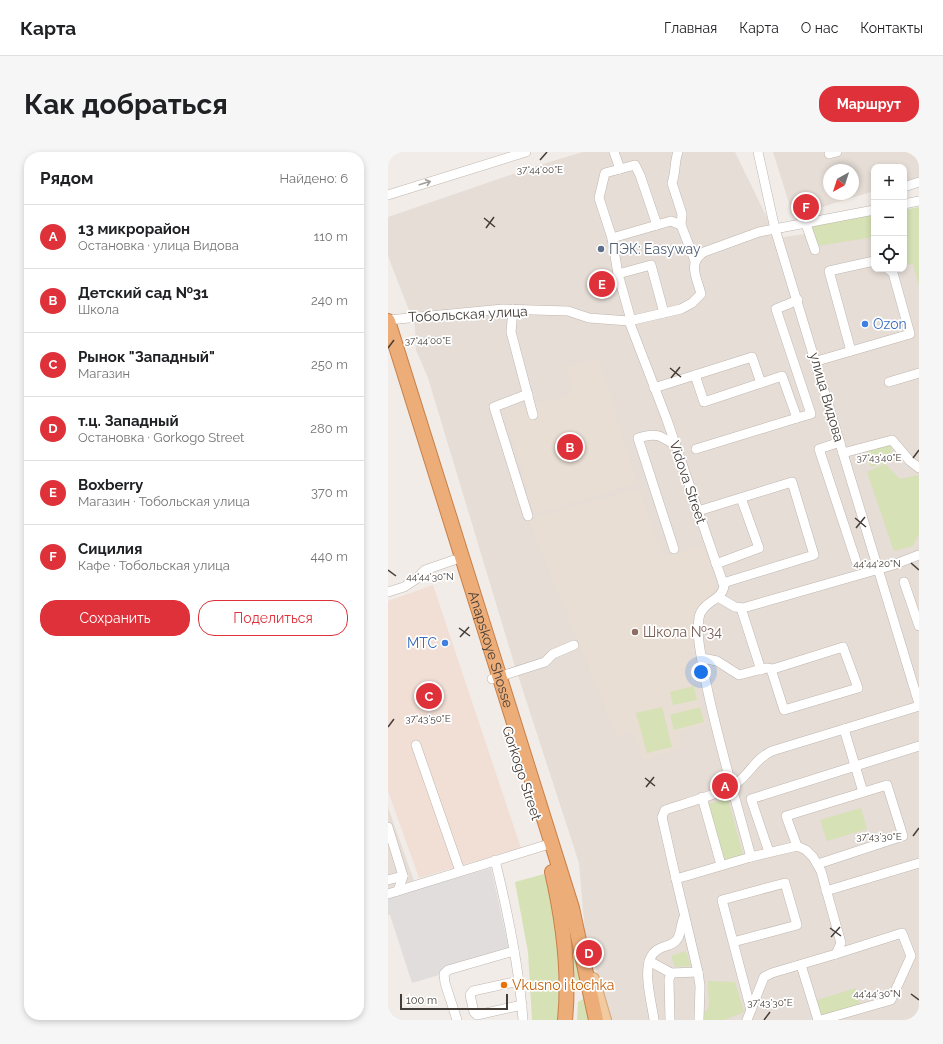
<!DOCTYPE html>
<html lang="ru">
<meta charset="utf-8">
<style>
body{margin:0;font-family:Raleway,sans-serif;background:#f6f6f6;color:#202124}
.controls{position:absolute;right:12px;top:12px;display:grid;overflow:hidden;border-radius:8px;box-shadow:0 2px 6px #0003}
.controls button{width:36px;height:36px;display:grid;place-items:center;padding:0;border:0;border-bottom:1px solid #e0e0e0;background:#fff;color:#202124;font:20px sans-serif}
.compass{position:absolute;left:435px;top:12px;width:36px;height:36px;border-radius:50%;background:#fff;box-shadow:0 2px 6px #0003;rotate:219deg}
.scale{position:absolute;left:12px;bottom:10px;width:108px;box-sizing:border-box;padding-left:4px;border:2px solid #443c37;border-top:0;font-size:11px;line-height:14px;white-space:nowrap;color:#443c37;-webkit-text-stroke:3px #fff;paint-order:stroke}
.you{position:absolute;left:313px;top:520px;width:14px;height:14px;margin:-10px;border:3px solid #fff;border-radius:50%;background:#1a73e8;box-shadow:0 0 0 6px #1a73e833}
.badge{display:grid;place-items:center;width:26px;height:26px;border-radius:50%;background:#df313a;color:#fff;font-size:13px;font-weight:700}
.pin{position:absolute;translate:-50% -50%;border:2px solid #fff;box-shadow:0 1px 4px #0006}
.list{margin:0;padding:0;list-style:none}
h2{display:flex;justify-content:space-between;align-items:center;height:52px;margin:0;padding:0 16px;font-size:17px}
h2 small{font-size:13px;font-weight:400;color:#757577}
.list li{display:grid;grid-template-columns:26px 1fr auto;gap:12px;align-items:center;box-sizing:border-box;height:64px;padding:0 16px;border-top:1px solid #e0e0e0}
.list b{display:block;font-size:15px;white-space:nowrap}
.list p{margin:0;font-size:13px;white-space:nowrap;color:#757577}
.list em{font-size:13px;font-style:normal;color:#757577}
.actions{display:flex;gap:8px;padding:12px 16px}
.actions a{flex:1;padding:9px 0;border:1px solid #df313a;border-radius:16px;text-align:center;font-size:14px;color:#df313a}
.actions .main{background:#df313a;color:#fff}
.icon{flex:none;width:22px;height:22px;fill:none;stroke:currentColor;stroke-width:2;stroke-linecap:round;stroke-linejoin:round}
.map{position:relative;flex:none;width:531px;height:868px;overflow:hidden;border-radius:16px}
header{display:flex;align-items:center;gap:24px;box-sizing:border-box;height:56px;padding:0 20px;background:#fff;border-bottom:1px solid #e0e0e0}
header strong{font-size:19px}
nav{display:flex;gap:22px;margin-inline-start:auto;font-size:14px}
.intro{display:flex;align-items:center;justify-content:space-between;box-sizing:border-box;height:96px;padding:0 24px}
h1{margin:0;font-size:28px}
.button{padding:10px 18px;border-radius:16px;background:#df313a;color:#fff;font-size:14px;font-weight:700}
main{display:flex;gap:24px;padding:0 24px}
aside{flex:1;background:#fff;border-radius:16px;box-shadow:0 2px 6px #0003}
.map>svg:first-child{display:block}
</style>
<header>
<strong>Карта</strong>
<nav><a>Главная</a><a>Карта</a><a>О нас</a><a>Контакты</a></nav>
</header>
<div class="intro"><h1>Как добраться</h1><a class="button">Маршрут</a></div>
<main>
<aside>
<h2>Рядом<small>Найдено: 6</small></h2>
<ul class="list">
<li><span class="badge">A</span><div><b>13 микрорайон</b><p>Остановка · улица Видова</p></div><em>110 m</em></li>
<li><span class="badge">B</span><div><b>Детский сад №31</b><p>Школа</p></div><em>240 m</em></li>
<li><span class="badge">C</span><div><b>Рынок &quot;Западный&quot;</b><p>Магазин</p></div><em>250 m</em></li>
<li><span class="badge">D</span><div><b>т.ц. Западный</b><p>Остановка · Gorkogo Street</p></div><em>280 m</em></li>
<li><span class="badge">E</span><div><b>Boxberry</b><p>Магазин · Тобольская улица</p></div><em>370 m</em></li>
<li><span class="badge">F</span><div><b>Сицилия</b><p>Кафе · Тобольская улица</p></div><em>440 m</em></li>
</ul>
<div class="actions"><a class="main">Сохранить</a><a>Поделиться</a></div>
</aside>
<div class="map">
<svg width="531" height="868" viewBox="0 0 531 868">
<rect width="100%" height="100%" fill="#f1ece7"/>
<g fill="#e5ddd6" fill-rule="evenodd">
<polygon points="195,0 347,0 389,86 486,72 486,117 516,117 516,67 531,65 531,868 223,868 197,781 191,711 126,511 40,226 28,198 27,174 0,104 0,65 148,14"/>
<path d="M385,0H531V26L516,30V15H486V39L405,64ZM441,18H465V42H441Z"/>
<polygon points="0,655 26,729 0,738"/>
</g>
<polygon fill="#f1dfd5" points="45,433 133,696 31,726 0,639 0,449"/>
<g fill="#e9ded3">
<polygon points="210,206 249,331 146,362 117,259 181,244 185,236 178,215"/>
<polygon points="251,336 275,405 316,394 328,435 309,461 307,499 298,502 318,572 292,580 294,595 255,608 243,578 229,585 140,368"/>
</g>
<g fill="#d6e1b5">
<polygon points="531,55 531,134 525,112 516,113 516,58"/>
<polygon points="486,63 486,85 429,94 423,74"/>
<polygon points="502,292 507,308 483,315 478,300"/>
<polygon points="497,312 512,327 531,323 531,382 525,394 506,399 479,320"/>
<polygon points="306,534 309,548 285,553 282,540"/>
<polygon points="274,555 284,595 259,601 248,561"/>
<polygon points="312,555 316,570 286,578 282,563"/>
<polygon points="340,647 355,703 336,708 320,652"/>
<polygon points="473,656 479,677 439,689 432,668"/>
<path d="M156,722C171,771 172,817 170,868H144L140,800L127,730Z"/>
<polygon points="181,781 183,781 196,835 187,838 186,811"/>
<polygon points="298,799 303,814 287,815 283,804"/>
<polygon points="320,829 347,830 356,860 336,868 314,868 314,863 321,855"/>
<polygon points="468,836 472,853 431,866 426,849"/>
<polygon points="197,846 203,868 189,868 190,850"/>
</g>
<polygon fill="#e0dddc" points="103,716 122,802 24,831 2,763 0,763 0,746"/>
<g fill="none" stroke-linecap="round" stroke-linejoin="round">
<g stroke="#bfb5ae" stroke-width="10">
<g id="minor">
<polyline points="226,0 232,17 247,13 252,23 269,73 283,69 293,73"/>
<path d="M290,0C286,11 288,20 284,31L294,62L293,73L307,109"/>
<polyline points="370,0 387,77 531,552"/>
<polyline points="441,2 449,0"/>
<polyline points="232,17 217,21 211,46 224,86 269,73"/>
<polyline points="516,35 531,30"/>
<polyline points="0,43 138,0"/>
<polyline points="516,52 531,49"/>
<polyline points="418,72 427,98"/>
<polyline points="224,86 230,122"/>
<polyline points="125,157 123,180 145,263"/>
<path d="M0,168L115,157L180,159L201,166L241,169L293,157L304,151L313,142C309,126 299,111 316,100L371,80L486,58"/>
<polyline points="243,168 230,122 263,113 276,161"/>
<path d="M241,169L279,268L336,434C334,449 313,450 311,466C308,486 314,506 317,526C329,586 347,645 363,705L409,694L418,698L425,705L433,719L453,791L448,802L384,821L376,825L359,868"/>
<polyline points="463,199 441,119 486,109"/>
<polyline points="429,209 522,182 505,121 500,117"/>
<polyline points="307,223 316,250 394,224 409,266 308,297"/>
<polyline points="501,230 531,221"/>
<polyline points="266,236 364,205 373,231"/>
<polyline points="140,242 106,255 140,364"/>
<polyline points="409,266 423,262 388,157 410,148"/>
<polyline points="452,290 431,297 468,409"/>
<polyline points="455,301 504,288 522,309 531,316"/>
<polyline points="310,359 404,330 426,403 335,431"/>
<path d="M286,397L250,286C269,280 273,284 288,294"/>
<polyline points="328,412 371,396 353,346"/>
<polyline points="516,430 531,474"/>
<polyline points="0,440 16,435 28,427 37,418 66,408"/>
<polyline points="330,445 347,455 355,456 505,413 531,403"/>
<polyline points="353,456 373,518"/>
<polyline points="314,506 329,509 351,523 378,516 385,517 455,495 470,536 396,558 383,517"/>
<polyline points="104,527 157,510 165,502 186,493"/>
<polyline points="456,577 475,640"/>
<polyline points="28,593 72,719"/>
<polyline points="314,645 333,713"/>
<polyline points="0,675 15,724 10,739"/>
<polyline points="409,694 398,664 499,633 515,684 430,712"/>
<polyline points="381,700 363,647 531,594"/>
<path d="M107,708C120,761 131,814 135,868"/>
<path d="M288,727L274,665L277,658C298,651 333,642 350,630C363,620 367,607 384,599L531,554"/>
<polyline points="0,728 15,724"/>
<polyline points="438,739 531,711"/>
<polyline points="0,742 158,693"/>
<polyline points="345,790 409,773 397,731 334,748 363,858"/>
<polyline points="261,809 283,821 310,820"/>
<polyline points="413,813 430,868"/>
<polyline points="131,829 85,839 82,843 86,860 89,863 134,853"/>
<polyline points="69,868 57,831 56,822 60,818 126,799"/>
<path d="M266,868C264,850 251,810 269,798C276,793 286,794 290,786C293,780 293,772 296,765"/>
<polyline points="282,868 281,828 283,821"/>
<polyline points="311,868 312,834 310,820 288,727 363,705"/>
<polyline points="433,868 503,848 523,804 514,781 448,802"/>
</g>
</g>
<g stroke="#d4a372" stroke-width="14">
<polyline id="major" points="205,827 217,868"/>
</g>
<g stroke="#c98049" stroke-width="16">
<g id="highway">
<path id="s1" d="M0,169L184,756L208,868"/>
<path d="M164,720C175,768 182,818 177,868"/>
</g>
</g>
<use href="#minor" stroke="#fff" stroke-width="9"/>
<use href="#major" stroke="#f1caa0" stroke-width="12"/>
<use href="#highway" stroke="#ecad78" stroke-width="14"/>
</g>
<defs><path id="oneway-shaft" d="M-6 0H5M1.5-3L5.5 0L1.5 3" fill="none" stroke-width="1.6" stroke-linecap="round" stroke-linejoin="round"/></defs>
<use stroke="#a29e9b" href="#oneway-shaft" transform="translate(37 31) rotate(-17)"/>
<path fill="none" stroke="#443c37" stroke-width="1.5" d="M152,8L159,0M96,66L107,75M98,76L106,65M0,196L6,188M282,216L293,225M283,226L292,215M525,306L531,298M467,366L478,375M468,376L477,365M523,411L531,418M0,418L8,424M71,476L82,484M72,485L81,475M0,575L6,567M257,626L267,634M258,635L266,625M525,684L531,676M442,776L453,784M443,785L452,775M523,842L531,848M376,868L382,860"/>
<circle fill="#5c6f8a" stroke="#fff" stroke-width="1.5" cx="213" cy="97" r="4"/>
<g fill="#3f7fe0" stroke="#fff" stroke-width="1.5">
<circle cx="477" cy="172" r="4"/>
<circle cx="57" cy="491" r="4"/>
</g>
<circle fill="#8d6e63" stroke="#fff" stroke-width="1.5" cx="247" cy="480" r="4"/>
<circle fill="#e8710a" stroke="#fff" stroke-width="1.5" cx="116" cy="833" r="4"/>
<g text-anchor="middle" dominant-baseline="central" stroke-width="3.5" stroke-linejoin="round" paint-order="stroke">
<g font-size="14" fill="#4e5e75" stroke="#fff" text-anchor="start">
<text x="221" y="97">ПЭК: Easyway</text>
</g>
<g font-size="14" fill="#443c37" stroke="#fff">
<text transform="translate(80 162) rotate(-3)">Тобольская улица</text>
<text transform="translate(439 245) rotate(74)">улица Видова</text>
<text transform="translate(300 330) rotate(71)">Vidova Street</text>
<text stroke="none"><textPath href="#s1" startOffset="344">Anapskoye Shosse</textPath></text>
<text transform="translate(134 621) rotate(72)">Gorkogo Street</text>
</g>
<g font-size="14" fill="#366cbe" stroke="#fff" text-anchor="start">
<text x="485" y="172">Ozon</text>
<text x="49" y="491" text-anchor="end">МТС</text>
</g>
<g font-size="14" fill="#785e54" stroke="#fff" text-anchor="start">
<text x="255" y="480">Школа №34</text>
</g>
<g font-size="14" fill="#c56008" stroke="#fff" text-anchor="start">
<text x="124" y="833">Vkusno i tochka</text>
</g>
</g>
<g font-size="10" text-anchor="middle" fill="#443c37" stroke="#fff" stroke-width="3.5" stroke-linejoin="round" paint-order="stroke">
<text x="152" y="21">37°44'00"E</text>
<text x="40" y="192">37°44'00"E</text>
<text x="491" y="309">37°43'40"E</text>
<text x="489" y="415">44°44'20"N</text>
<text x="42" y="428">44°44'30"N</text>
<text x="40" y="570">37°43'50"E</text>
<text x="491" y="688">37°43'30"E</text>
<text x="489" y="845">44°44'30"N</text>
<text x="382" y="854">37°43'30"E</text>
</g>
</svg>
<div class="controls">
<button>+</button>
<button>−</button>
<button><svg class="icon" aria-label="locate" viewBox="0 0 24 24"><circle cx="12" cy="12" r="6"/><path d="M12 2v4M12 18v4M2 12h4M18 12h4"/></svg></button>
</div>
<svg class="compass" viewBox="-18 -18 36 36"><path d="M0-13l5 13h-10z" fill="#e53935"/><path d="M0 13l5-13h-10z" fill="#757577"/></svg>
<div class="scale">100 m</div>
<div class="you"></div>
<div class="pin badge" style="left:337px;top:634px">A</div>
<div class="pin badge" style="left:182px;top:295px">B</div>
<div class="pin badge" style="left:41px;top:544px">C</div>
<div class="pin badge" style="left:201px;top:801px">D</div>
<div class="pin badge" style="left:214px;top:132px">E</div>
<div class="pin badge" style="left:418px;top:55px">F</div>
</div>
</main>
